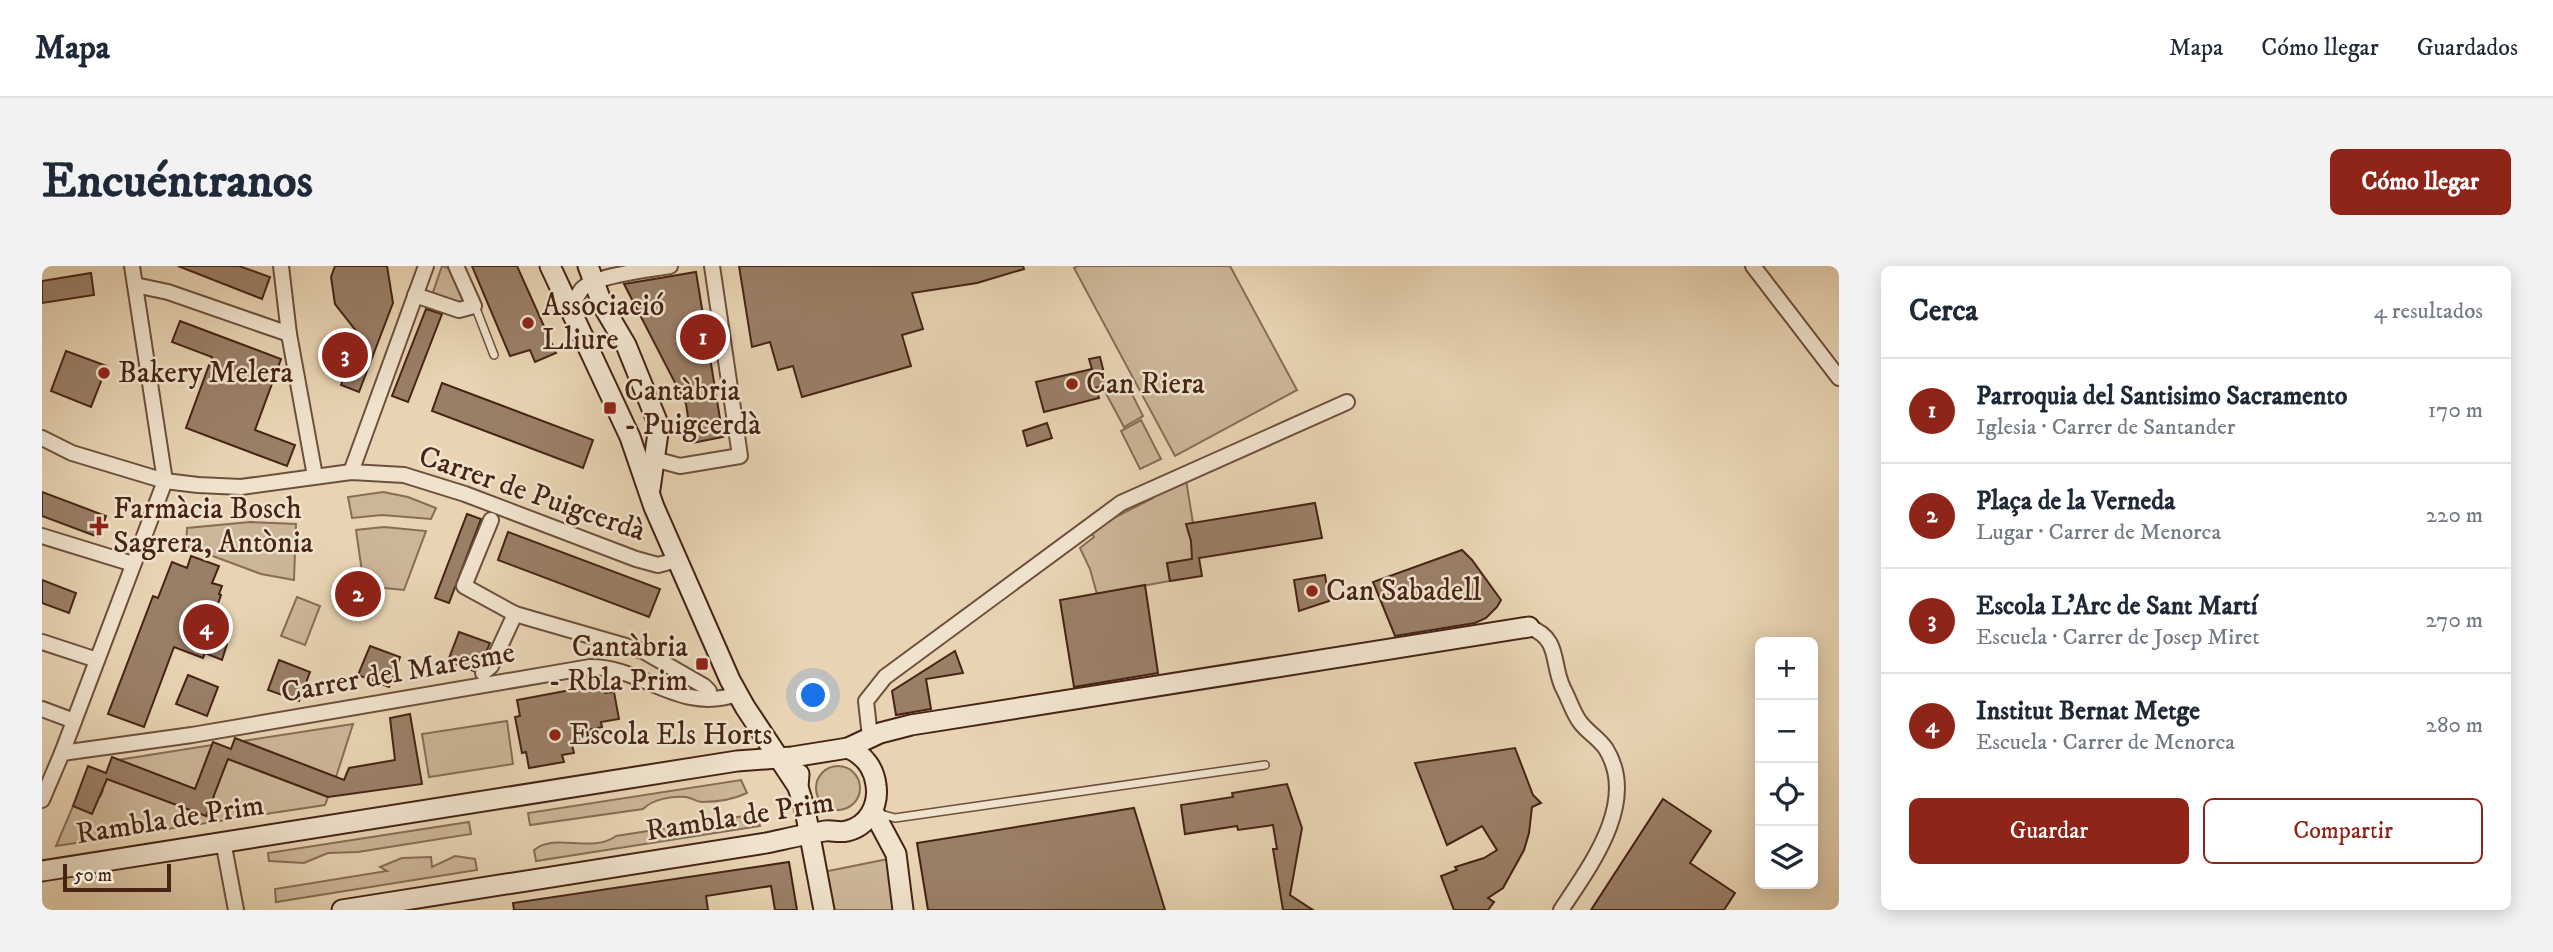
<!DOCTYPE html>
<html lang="es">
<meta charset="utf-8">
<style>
body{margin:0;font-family:"IM FELL DW Pica",serif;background:#f2f2f3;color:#1f2937}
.controls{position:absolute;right:21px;bottom:21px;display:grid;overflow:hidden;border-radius:10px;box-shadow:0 4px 18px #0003}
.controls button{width:63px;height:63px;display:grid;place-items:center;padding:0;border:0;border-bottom:2px solid #e0e1e3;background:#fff;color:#1f2937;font:35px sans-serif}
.scale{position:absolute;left:21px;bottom:18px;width:108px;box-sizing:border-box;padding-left:7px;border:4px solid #462315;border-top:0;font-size:19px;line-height:24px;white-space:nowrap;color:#462315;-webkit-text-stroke:5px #f0e3ce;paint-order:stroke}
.you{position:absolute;left:772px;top:430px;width:24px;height:24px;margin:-18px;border:5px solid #fff;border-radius:50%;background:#1a73e8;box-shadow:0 0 0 10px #1a73e833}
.badge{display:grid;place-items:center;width:46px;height:46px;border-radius:50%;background:#8f2418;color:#fff;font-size:23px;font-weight:700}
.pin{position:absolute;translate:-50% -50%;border:4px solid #fff;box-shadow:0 2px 7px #0006}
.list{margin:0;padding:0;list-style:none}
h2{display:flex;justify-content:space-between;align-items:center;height:91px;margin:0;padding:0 28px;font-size:30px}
h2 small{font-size:23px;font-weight:400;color:#747a83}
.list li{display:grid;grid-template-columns:46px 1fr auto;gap:21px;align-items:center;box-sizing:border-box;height:105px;padding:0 28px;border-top:2px solid #e0e1e3}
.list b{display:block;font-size:26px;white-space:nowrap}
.list p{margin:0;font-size:23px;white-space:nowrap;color:#747a83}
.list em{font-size:23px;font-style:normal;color:#747a83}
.actions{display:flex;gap:14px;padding:21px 28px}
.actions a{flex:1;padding:16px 0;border:2px solid #8f2418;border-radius:10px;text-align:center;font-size:24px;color:#8f2418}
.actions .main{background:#8f2418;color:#fff}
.icon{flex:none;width:38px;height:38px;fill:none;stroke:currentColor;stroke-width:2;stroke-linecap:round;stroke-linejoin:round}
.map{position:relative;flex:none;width:1797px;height:644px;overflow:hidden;border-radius:10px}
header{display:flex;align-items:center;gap:42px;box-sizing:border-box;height:98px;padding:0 35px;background:#fff;border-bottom:2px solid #e0e1e3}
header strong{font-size:33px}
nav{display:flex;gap:38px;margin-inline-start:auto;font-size:24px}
.intro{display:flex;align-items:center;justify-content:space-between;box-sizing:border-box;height:168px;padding:0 42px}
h1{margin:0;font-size:49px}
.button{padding:18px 32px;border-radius:10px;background:#8f2418;color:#fff;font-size:24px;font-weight:700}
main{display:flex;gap:42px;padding:0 42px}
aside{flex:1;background:#fff;border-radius:10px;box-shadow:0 4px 18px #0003}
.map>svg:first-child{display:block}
</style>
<header>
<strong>Mapa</strong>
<nav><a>Mapa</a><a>Cómo llegar</a><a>Guardados</a></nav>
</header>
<div class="intro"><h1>Encuéntranos</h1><a class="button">Cómo llegar</a></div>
<main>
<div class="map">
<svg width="1797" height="644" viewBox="0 0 1797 644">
<rect width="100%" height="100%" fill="#e8d4b3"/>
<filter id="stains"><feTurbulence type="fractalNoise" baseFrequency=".00286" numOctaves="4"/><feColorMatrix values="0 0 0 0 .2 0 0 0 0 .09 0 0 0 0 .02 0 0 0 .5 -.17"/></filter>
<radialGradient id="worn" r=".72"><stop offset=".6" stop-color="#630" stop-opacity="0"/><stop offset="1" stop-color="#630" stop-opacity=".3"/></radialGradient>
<g fill="#ccb698" stroke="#896c56" stroke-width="2">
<polygon points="400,0 410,3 425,34 421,41 390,29"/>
<polygon points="1036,0 1188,0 1255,124 1133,190 1032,2"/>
<polygon points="1082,112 1101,150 1082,161 1061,122"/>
<polygon points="1099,154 1119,193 1098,203 1079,165"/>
<polygon points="1144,214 1151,257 1150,293 1125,297 1128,315 1055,328 1048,303 1038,282 1052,271 1048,264 1111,232 1112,228"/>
<polygon points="341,226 366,231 394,242 389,253 340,249 310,252 306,231"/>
<polygon points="208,256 254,258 252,314 219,308 144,280 145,262"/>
<polygon points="342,261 384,265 362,324 322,320 314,264"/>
<polygon points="255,331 278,340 263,379 239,370"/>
<polygon points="465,455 471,498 387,511 380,468"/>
<polygon points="311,458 294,511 201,475"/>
<polygon points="170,479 156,516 186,493 286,531 283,539 14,580 31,540 50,547 56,531 58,531 61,525 58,524 64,512 165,550 172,530 76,494"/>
<circle cx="796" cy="522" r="22"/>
<path d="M699,514L705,527C690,534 677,536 660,536C654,536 651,532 644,531C630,530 611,533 601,543L488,559L486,547Z"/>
<path d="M714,548L718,560L494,595L492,584C514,566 549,588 574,570Z"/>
<polygon points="427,556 429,568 316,586 286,587 262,597 227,595 226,587"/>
<polygon points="413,590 433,593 435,604 234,636 233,623 345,605 338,601 360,592 389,591 390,601"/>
<polygon points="846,593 854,644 788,644 781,606"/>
</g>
<g fill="#9a7f67" stroke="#462315" stroke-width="2">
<polygon points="136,0 197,0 228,11 220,33"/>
<polygon points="293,0 345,0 351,37 317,126 299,119 318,70 293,38 289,11"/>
<polygon points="430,0 475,0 514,87 493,96 488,84 468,90"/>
<polygon points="697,0 981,0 982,3 935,17 870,27 881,63 860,69 869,100 760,131 751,100 736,104 728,76 710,81"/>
<polygon points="654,6 681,171 650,177 644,138 582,18"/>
<polygon points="49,7 52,29 0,37 0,15"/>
<polygon points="384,43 400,48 366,136 350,130"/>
<polygon points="138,55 239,93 213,164 253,179 245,200 144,162 170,91 130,76"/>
<polygon points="24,85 65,100 49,141 9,125"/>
<polygon points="1058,91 1065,119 1054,122 1057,132 1002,146 994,116 1050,103 1047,93"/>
<polygon points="400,117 551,174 541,202 390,145"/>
<polygon points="1005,157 1010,172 985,180 981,165"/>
<polygon points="0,226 64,250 56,271 0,250"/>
<polygon points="1273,237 1280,272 1157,292 1160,310 1128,315 1125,297 1150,293 1149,275 1144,258"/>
<polygon points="425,248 439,253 407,337 393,332"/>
<polygon points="466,266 618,323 607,351 456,294"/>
<polygon points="1420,284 1430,294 1459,334 1455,341 1444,352 1433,357 1353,370 1331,316"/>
<polygon points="149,290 177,300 170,317 180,320 177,328 179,329 170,355 179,359 173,373 185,378 180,394 163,387 161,392 132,381 102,461 66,448 111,330 116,332 130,296 145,302"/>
<polygon points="1283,309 1287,335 1257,345 1252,314"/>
<polygon points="0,314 34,327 27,347 0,337"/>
<polygon points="1103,319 1116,407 1032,421 1018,334"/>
<polygon points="417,366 448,377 441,394 432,405 406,395"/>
<polygon points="328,380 358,391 347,421 316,409"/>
<polygon points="913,385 921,407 884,413 889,443 854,449 850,425"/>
<polygon points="237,394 268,406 257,435 226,424"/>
<polygon points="146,409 176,421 165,450 134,438"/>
<polygon points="561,418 563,427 572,426 577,453 559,456 560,461 545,464 547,476 530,479 532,487 520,489 522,496 487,502 484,486 480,487 473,451 478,450 475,434"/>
<polygon points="368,448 380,518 286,531 186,493 164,550 65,513 50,548 31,540 46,500 64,507 70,491 153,523 171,476 189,483 193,472 302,514 307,502 353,494 348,452"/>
<polygon points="1473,482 1491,529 1499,537 1490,541 1487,567 1482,584 1461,622 1446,632 1452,636 1446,644 1412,644 1399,610 1415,604 1413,601 1442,592 1455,584 1440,560 1405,579 1373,497"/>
<polygon points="1245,518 1260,562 1248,629 1271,644 1241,644 1231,583 1235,583 1231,559 1196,564 1195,560 1143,568 1139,539 1191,531 1190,527"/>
<polygon points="1621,533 1669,565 1648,597 1693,627 1682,644 1549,644"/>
<polygon points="1092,542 1123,644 886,644 875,577"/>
<polygon points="747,596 755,644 733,644 729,620 664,630 666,644 472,644 471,637"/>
</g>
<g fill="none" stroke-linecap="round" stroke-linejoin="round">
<g stroke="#6e4f3c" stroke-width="10">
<g id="lane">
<polyline points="433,40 452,89"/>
<polyline points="835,547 853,552 1223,499"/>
</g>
</g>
<g stroke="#6e4f3c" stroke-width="18">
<g id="street">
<polyline points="239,0 247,68 273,210"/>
<polyline points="1711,0 1797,112"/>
<polyline points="93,19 126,26 247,68"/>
<polyline points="373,29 417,44 432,40 414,0"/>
<path d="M530,43C532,36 535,29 540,23C554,9 607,4 628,0"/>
<polyline points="0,172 30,187 123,215 156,219 199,221 309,206 362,209 423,228 594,293 616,299 635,294"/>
<polyline points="612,193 638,200 698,190 670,0"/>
<polyline points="309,206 384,0"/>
<polyline points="0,270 91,298"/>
<polyline points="473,348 601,385 662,420 667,425"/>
<path d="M1487,361C1519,373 1509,397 1521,422C1527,433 1531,447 1538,456C1545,466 1557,472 1564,483C1597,536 1548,600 1519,644"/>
<polyline points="0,376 55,394"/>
<polyline points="441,407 449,400 473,348 422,320 449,254"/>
<polyline points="0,443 32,455"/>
<polyline points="828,471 824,435 843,411 1079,237 1305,136"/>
<path d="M20,487L150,469L548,401C602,401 637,448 695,428"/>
<polyline points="0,534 20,487 123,215 90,0"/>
<polyline points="181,575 194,644"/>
</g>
</g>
<g stroke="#462315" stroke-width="23">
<g id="secondary">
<polyline points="508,0 588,171 612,241 688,414 703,441 756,521"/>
<polyline points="546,0 561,40 584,79 617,160 608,223"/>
<polyline points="757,508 756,521 763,544 782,644"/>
<polyline points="831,545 854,588 861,644"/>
<polyline points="0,605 695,495 750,491 806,482 838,467 869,459 1487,361"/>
<path d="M300,644L724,577C743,573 764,568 783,565C790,564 797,567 805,565C826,560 837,540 834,519C832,502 822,489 806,482"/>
</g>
</g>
<use href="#lane" stroke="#f0e3ce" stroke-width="7"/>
<use href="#street" stroke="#f0e3ce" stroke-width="14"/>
<use href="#secondary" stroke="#f0e3ce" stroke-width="19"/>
</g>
<g fill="#8f2418" stroke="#f0e3ce" stroke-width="2.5">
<circle cx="486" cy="57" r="7"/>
<circle cx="62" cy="107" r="7"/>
<circle cx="1030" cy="118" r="7"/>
<rect x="561" y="135" width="14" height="14" rx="3.5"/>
<path d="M53.5 249.5h7v7h7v7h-7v7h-7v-7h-7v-7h7z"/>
<circle cx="1270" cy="325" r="7"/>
<rect x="653" y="391" width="14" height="14" rx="3.5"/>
<circle cx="513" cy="469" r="7"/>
</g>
<g text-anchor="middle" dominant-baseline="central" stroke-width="5" stroke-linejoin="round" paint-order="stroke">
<g font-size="30" fill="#462315" stroke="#f0e3ce" text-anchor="start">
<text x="500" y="40">Associació<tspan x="500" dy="34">Lliure</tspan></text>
<text x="76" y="107">Bakery Melera</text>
<text x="1044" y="118">Can Riera</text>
<text x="582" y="125">Cantàbria<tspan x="582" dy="34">- Puigcerdà</tspan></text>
<text x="71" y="243">Farmàcia Bosch<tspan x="71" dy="34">Sagrera, Antònia</tspan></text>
<text x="1284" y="325">Can Sabadell</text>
<text x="646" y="381" text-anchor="end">Cantàbria<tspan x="646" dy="34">- Rbla Prim</tspan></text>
<text x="527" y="469">Escola Els Horts</text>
</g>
<g font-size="30" fill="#462315" stroke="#f0e3ce">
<text transform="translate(490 228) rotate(19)">Carrer de Puigcerdà</text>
<text transform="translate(356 407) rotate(-10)">Carrer del Maresme</text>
<text transform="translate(698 551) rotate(-9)">Rambla de Prim</text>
<text transform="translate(128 554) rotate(-9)">Rambla de Prim</text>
</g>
</g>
<rect width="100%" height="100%" filter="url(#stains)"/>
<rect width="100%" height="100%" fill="url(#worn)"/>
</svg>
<div class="controls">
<button>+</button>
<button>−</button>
<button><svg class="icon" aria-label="locate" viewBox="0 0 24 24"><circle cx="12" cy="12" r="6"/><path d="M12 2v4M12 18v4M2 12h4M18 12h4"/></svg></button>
<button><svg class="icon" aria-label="layers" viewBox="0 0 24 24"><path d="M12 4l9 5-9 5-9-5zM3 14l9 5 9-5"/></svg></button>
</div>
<div class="scale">50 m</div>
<div class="you"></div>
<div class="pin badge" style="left:661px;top:71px">1</div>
<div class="pin badge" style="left:316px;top:328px">2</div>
<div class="pin badge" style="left:303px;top:89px">3</div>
<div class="pin badge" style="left:164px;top:361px">4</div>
</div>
<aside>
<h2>Cerca<small>4 resultados</small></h2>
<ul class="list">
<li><span class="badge">1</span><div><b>Parroquia del Santisimo Sacramento</b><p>Iglesia · Carrer de Santander</p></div><em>170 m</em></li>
<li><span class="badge">2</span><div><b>Plaça de la Verneda</b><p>Lugar · Carrer de Menorca</p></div><em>220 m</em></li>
<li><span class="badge">3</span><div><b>Escola L'Arc de Sant Martí</b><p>Escuela · Carrer de Josep Miret</p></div><em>270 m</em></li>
<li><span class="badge">4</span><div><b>Institut Bernat Metge</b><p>Escuela · Carrer de Menorca</p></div><em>280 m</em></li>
</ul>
<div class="actions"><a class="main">Guardar</a><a>Compartir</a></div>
</aside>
</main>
